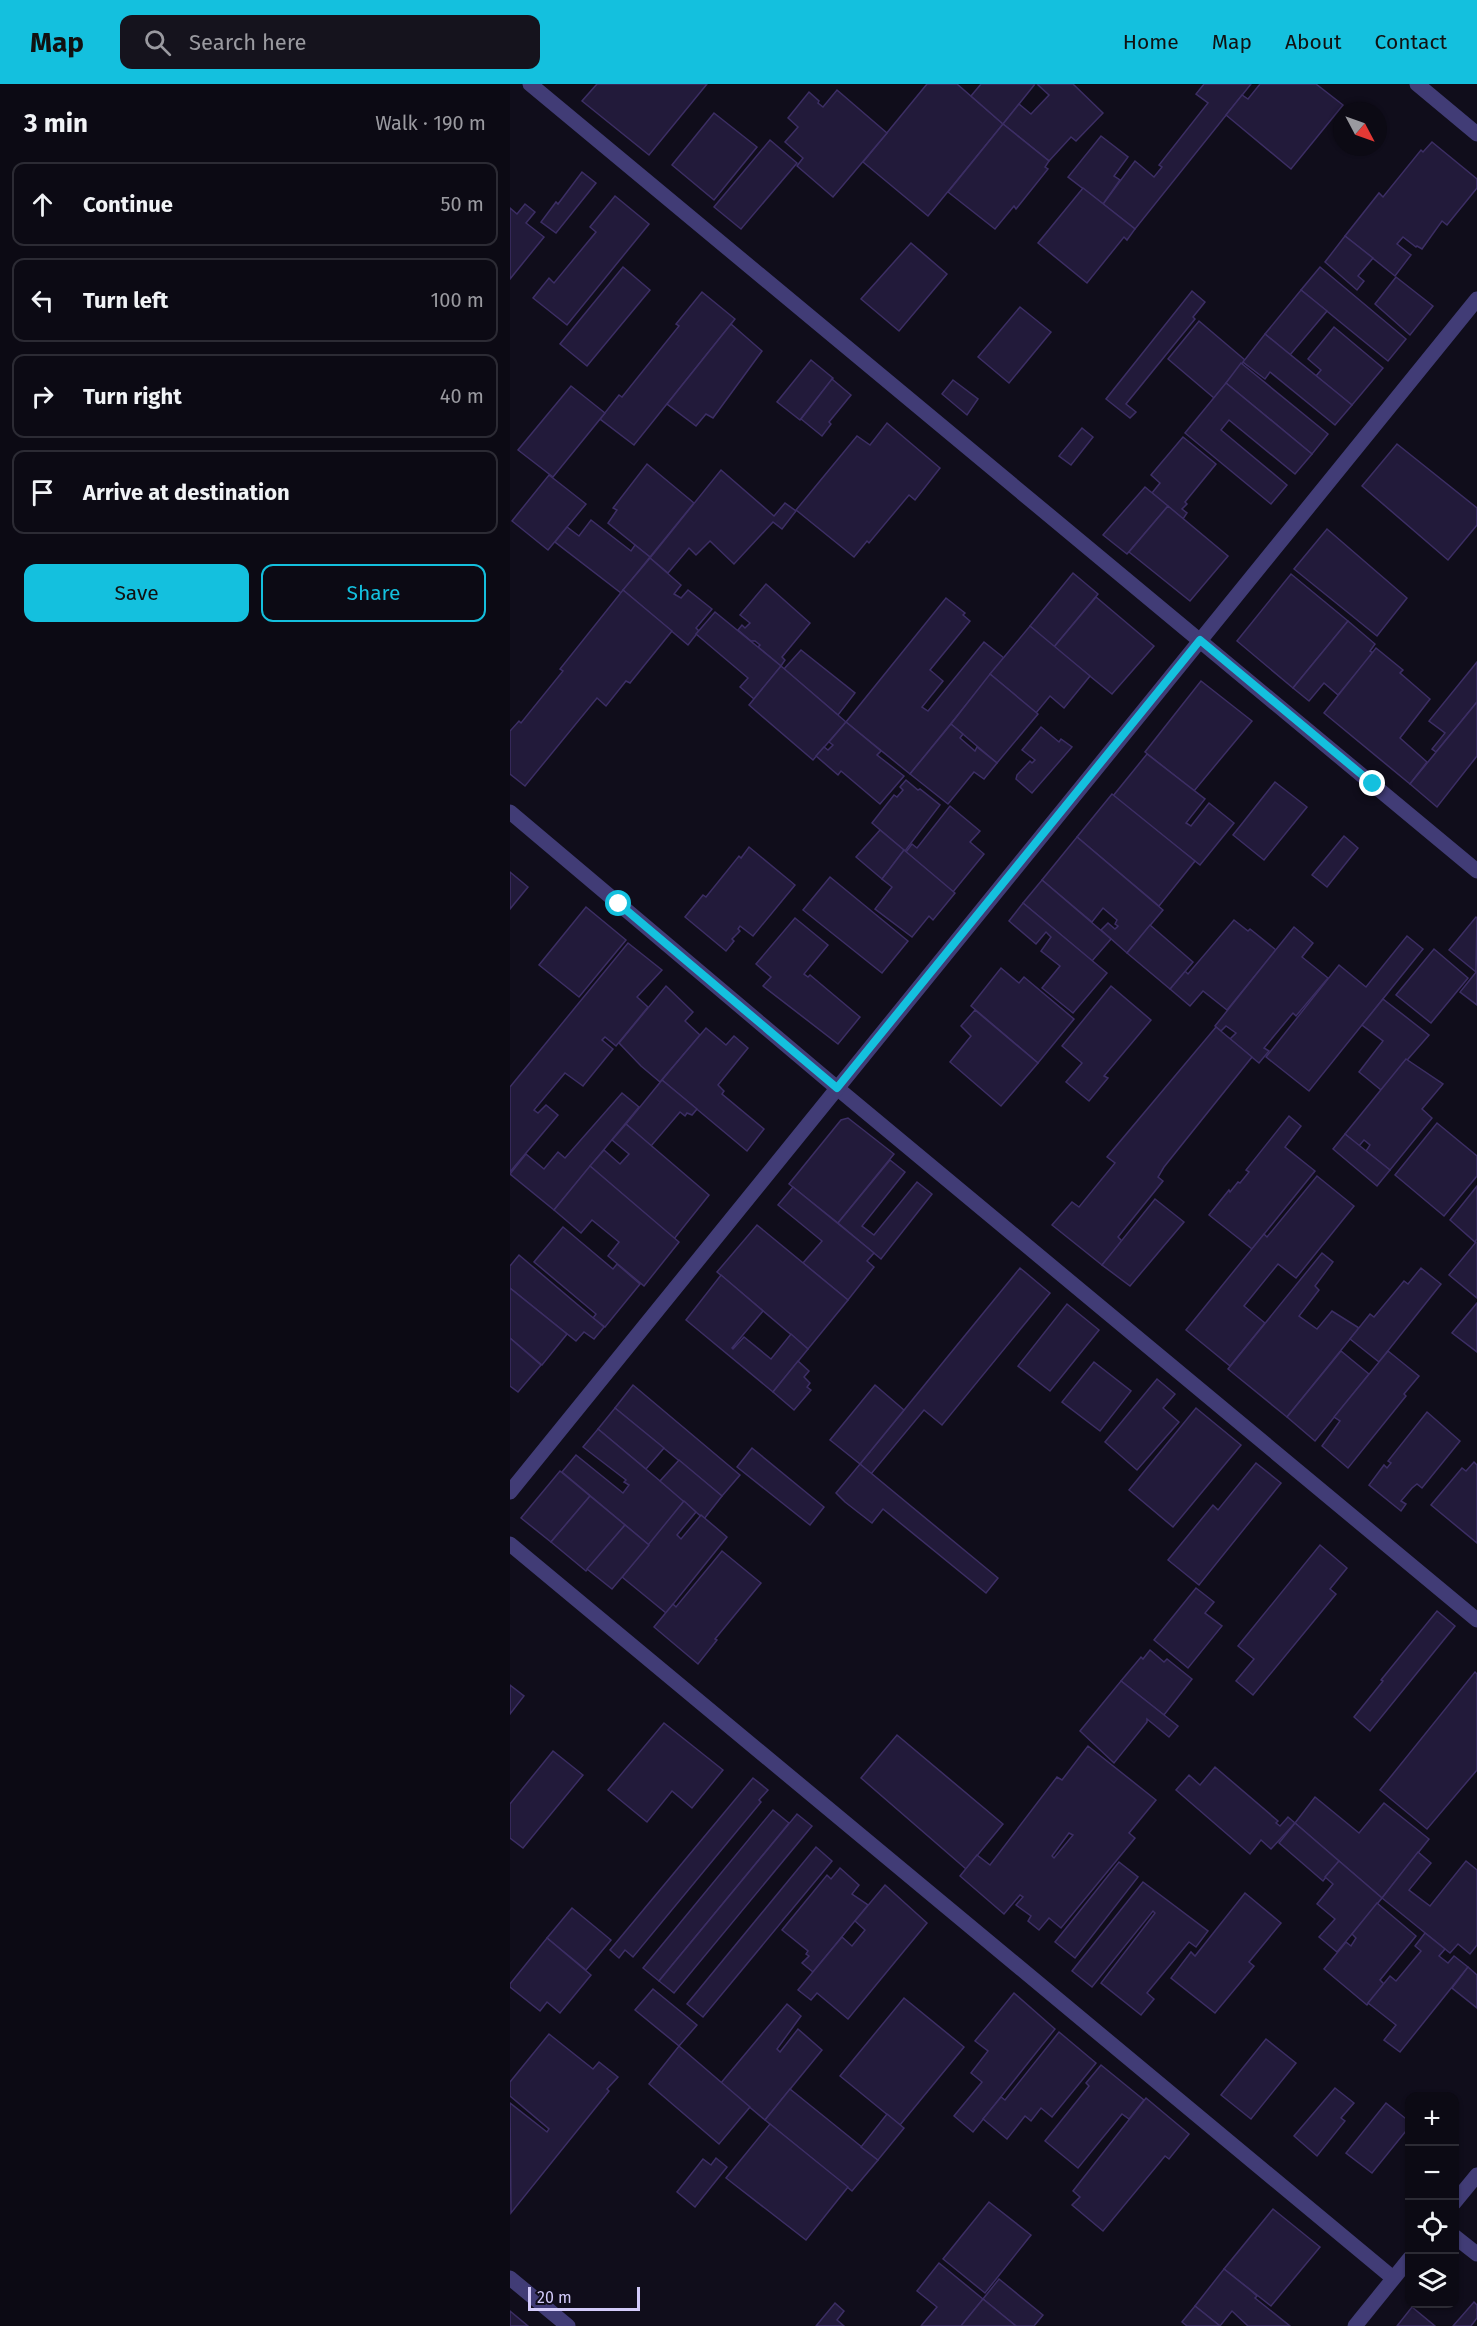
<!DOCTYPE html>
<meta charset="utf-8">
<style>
body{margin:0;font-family:"Fira Sans",sans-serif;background:#15131d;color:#f1f3f6}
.controls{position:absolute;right:18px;bottom:18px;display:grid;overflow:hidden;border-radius:12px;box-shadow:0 2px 4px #0004}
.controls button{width:54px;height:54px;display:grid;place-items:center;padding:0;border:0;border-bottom:2px solid #2c2b34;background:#0c0a14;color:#f1f3f6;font:30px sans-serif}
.compass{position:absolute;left:823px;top:18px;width:54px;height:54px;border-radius:50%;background:#0c0a14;box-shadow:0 2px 4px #0004;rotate:131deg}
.scale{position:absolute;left:18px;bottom:15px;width:112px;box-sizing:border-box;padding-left:6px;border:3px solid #d3cbfa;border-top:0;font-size:16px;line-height:21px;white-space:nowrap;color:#d3cbfa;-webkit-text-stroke:4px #100d1b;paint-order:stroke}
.stop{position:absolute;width:18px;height:18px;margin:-14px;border:4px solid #14c0de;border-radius:50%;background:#fff}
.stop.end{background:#14c0de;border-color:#fff;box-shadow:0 2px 6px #0008}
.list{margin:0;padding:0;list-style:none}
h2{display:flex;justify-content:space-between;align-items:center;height:78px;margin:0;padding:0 24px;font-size:26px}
h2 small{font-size:20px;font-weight:400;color:#9a9aa0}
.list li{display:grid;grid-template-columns:39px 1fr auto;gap:18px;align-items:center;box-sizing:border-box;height:84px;margin:0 12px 12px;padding:0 12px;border:2px solid #2c2b34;border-radius:12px}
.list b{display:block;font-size:22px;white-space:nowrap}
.list em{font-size:20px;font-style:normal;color:#9a9aa0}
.actions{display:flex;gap:12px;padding:18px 24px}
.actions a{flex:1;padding:14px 0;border:2px solid #14c0de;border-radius:12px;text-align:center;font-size:21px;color:#14c0de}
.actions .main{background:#14c0de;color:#111}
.icon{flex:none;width:33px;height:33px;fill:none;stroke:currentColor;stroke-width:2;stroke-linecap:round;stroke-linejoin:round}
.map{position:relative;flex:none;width:967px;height:2242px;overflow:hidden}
header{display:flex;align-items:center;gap:36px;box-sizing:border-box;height:84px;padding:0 30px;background:#14c0de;color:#111}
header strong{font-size:28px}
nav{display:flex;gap:33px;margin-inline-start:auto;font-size:21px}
.search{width:420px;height:54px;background:#15131d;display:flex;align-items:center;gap:15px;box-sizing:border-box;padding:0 21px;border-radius:12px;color:#9a9aa0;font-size:22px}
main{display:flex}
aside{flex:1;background:#0c0a14}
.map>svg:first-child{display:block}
</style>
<header>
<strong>Map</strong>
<div class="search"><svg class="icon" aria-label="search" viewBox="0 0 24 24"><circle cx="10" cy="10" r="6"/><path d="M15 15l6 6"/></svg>Search here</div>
<nav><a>Home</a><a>Map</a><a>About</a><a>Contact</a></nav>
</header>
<main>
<aside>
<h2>3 min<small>Walk · 190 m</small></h2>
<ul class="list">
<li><svg class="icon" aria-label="ahead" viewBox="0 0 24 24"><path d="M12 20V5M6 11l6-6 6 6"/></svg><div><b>Continue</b></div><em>50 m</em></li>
<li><svg class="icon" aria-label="left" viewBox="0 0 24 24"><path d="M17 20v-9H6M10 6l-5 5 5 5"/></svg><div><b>Turn left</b></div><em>100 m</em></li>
<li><svg class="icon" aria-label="right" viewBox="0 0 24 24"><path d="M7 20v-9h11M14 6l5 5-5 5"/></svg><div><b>Turn right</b></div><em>40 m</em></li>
<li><svg class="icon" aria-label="arrive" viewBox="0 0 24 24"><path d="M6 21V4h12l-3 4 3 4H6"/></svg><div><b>Arrive at destination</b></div></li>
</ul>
<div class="actions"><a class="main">Save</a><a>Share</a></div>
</aside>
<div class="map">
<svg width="967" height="2242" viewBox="0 0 967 2242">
<rect width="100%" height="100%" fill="#100d1b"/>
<g fill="#221a3a" stroke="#3c2e64" stroke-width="1.5" fill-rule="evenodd">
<polygon points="87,0 197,0 139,71 72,17"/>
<polygon points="417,0 447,0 493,40 418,132 353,78"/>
<polygon points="525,0 493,40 461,12 471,0"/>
<polygon points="527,0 563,0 593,29 566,57 561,53 539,77 493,40 509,20 521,30 539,11"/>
<polygon points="694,0 741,0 625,145 593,120 625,77 644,93 652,83 649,81 698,19 686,10"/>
<polygon points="750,0 806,0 833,21 781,85 716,31 732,11 738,15"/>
<polygon points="327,6 377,49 323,113 287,82 293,74 275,58 288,43 278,34 299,8 309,17 308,19 313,23"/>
<polygon points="204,29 247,63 204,116 162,81"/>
<polygon points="493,40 539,77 535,83 538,85 506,125 504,122 485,145 438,108"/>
<polygon points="591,52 618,73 604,92 610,96 593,120 558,93"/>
<polygon points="260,56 287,79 231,145 204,123"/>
<polygon points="922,58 967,95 967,104 937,141 932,137 912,165 907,162 906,163 893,153 887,160 901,171 885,192 835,152 869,109 873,113 911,66 913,68"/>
<polygon points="72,88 86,99 46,149 31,138 46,118 48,120"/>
<polygon points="573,104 625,145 617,156 614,153 577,199 528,159"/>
<polygon points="105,112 139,140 57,241 23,214 39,194 44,199 86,148 80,143"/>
<polygon points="15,120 25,128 16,139 34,153 0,195 0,124 7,130"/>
<polygon points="835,152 863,174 848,192 854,197 847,206 815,178"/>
<polygon points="401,159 437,190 389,247 351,215"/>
<polygon points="113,183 140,206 77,282 50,260"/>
<polygon points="810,183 896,255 878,277 791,206"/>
<polygon points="886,193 923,222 900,251 865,220"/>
<polygon points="791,206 817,227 780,271 755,250"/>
<polygon points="682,207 695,218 683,233 685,235 616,320 626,328 620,334 596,315"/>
<polygon points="192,208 225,235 124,361 90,335 109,311 112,313 169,242 166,240"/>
<polygon points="510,223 541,248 499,299 468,273"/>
<polygon points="689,237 735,276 704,314 658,275"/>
<polygon points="221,240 252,267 203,334 196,330 186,342 157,320"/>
<polygon points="824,243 873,284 842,321 806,292 811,286 798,275"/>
<polygon points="755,250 842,321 825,341 760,288 755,295 733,278"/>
<polygon points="301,276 323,294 290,336 267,318"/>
<polygon points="731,279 818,350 802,370 716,299"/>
<polygon points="322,295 341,311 319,338 321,340 312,352 291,335"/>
<polygon points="443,296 468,315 457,331 432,310"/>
<polygon points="716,299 802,370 785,390 719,336 711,346 777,401 761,420 675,349"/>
<polygon points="61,302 95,329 43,393 8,366"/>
<polygon points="377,339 430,384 405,416 399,411 359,459 357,457 344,473 286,426 347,352 360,361"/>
<polygon points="572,344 583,353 561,381 549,372"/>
<polygon points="673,353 706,380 675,418 677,420 672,425 677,429 673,435 642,409 650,399 641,391"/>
<polygon points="887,360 967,424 967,441 938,476 852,402"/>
<polygon points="137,380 184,419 140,473 98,439 107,426 103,424"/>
<polygon points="211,386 264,432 275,419 286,427 272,445 263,438 224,480 200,457 186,471 179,464 158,489 140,474"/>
<polygon points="39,391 76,420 38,466 2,437"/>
<polygon points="635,403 658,422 617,470 593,451"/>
<polygon points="658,422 718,472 680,517 619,468"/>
<polygon points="81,436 121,467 125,461 140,473 111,509 45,458 57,443 69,452"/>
<polygon points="817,445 897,514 867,552 784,485"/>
<polygon points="140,474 171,501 164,510 171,514 178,506 202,525 186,544 189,547 178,561 113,506"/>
<polygon points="563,489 588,510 544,563 520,542"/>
<polygon points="781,490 838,537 783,604 727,557"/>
<polygon points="256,500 300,539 272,573 275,576 271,582 248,563 250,561 245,557 241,557 228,546 232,541 235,544 240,539 230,531"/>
<polygon points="113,506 162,547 120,599 116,597 96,622 87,614 15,702 0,690 0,647 9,637 11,639 53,587 50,585"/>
<polygon points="586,513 644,562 602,610 544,563"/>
<polygon points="436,514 455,529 453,531 460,537 420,586 433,597 412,623 418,627 474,558 494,574 400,690 336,638"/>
<polygon points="205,528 271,582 244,615 230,603 238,594 186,550"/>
<polygon points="838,537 865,560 860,567 863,569 828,611 814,599 799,617 783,604"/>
<polygon points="520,542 580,592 554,624 540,612 526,629 480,590"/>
<polygon points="866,564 893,586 890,589 920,615 890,654 917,678 900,700 814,629"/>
<polygon points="291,566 345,609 328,631 274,585"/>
<polygon points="967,578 967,618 926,668 922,665 935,649 919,637"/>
<polygon points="271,582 336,638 303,676 239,621"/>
<polygon points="480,590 528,630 487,679 441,640"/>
<polygon points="691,597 742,637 684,707 635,668"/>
<polygon points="967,618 967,672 927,723 900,700"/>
<polygon points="336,638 371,667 367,671 394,692 370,720 331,687 328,691 306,672 314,663 318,666 323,661 319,658"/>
<polygon points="441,640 453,650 450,654 465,667 467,663 487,679 474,695 464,688 438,720 400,690"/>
<polygon points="531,643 549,658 551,655 562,663 522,709 506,695 507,691 520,677 522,679 525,676 512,666"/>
<polygon points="637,670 695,715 676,739 681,742 699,719 724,739 690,781 603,712"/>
<polygon points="396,696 408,706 410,705 430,721 395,767 362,739 384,711 387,713 393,706 390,703"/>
<polygon points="765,698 797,723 754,776 723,751"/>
<polygon points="602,710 685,777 649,822 567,753"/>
<polygon points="440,722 470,747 460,758 474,770 443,808 396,768 402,760 407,764"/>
<polygon points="370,746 394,766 372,795 346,773"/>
<polygon points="834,752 848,764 817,803 802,791"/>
<polygon points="567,753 653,826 617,869 591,846 598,839 605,845 608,842 605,840 607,836 593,824 582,838 532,796"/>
<polygon points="239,763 285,801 243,852 230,842 228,845 230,847 222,855 224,857 216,867 175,833 193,811 196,813 229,772 231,774"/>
<polygon points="394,766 445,809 423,836 419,832 402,853 365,825 382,803 372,795"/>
<polygon points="0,788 18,803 0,825"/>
<polygon points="320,793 398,857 372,889 293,826"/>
<polygon points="532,796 601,855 582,877 513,819"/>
<polygon points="513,819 597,889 563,929 532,904 550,882 531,867 541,853 536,848 526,860 499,837"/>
<polygon points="76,823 116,856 69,913 29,881"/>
<polygon points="966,833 967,834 966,888 939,866"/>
<polygon points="285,834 318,861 294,890 298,893 300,891 350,933 328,960 253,902 261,893 246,880"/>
<polygon points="724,836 738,847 740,845 766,866 717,926 693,907 680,922 660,905 675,887 678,890"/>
<polygon points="640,841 683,878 660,905 617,869"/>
<polygon points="784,843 803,859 792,873 818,894 786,932 783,929 754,964 759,967 749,979 720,955 726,949 716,942 711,947 705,942"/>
<polygon points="897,852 913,865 799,1007 756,973 829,881 856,903"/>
<polygon points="118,859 152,886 127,913 138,923 106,962 95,953 92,956 103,965 73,1002 55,989 24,1026 28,1029 36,1021 48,1031 0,1088 0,1003"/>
<polygon points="924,865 958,894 921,939 886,911"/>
<polygon points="491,884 509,899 514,893 564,935 528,979 461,922"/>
<polygon points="967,887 967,921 950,908"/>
<polygon points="156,902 183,928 175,937 190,951 150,998 131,982 109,959"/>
<polygon points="601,902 641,936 594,992 598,994 579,1017 556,998 572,979 552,962"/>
<polygon points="873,915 919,951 871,1006 849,988 873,957 852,941"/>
<polygon points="465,926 528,979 491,1022 440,978 461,952 451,942"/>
<polygon points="706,943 742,973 654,1083 648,1093 653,1097 608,1153 612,1157 592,1181 542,1141 562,1118 569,1123 605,1079 597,1073"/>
<polygon points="196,944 216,961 224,952 238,964 208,1001 214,1007 212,1010 254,1045 237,1067 152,996"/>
<polygon points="896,975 933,1000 912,1025 922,1034 880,1086 856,1067 860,1061 854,1056 849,1062 835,1050"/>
<polygon points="152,996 187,1025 182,1031 177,1029 175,1032 170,1028 141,1062 116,1040"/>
<polygon points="112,1009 129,1023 44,1126 0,1090 16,1070 34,1085 48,1068 55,1074"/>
<polygon points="779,1032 791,1042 775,1063 805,1087 742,1165 699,1131 719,1106 720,1108 728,1098 730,1099 739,1088 736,1086"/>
<polygon points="338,1034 384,1070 328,1139 279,1100 331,1036"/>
<polygon points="927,1039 967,1072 967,1092 934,1132 885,1091"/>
<polygon points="116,1040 199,1111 164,1155 80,1082 94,1066 110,1080 119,1070 102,1056"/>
<polygon points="835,1050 880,1086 867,1102 823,1065"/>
<polygon points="380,1076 395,1088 352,1142 364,1151 407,1098 422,1110 371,1175 328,1139"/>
<polygon points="80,1082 169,1158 134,1202 98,1172 109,1158 82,1136 71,1149 44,1126"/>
<polygon points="807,1092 844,1122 786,1194 768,1180 734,1222 755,1239 720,1282 676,1246 754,1150 757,1153"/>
<polygon points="967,1102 967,1155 965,1158 940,1136"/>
<polygon points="283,1103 364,1169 357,1177 364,1183 338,1216 293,1179 312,1157 268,1121"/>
<polygon points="645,1115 674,1138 620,1202 592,1181"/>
<polygon points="247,1141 338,1216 298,1265 207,1188"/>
<polygon points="53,1143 103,1185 107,1180 130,1200 95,1243 83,1234 86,1230 24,1178"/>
<polygon points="966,1158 967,1159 967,1214 939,1191"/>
<polygon points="812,1169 823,1178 805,1202 809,1206 789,1232 807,1245 822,1227 849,1244 777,1333 718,1285"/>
<polygon points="9,1171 94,1243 84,1255 74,1248 66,1257 0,1204 0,1182"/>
<polygon points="510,1184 540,1209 432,1341 414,1326 361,1390 350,1380"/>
<polygon points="911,1184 931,1200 869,1278 840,1255 860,1230 864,1233 894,1197 898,1200"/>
<polygon points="211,1191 253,1227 222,1264 223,1265 234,1253 261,1275 281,1250 298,1265 263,1308 176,1236"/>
<polygon points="0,1204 57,1250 32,1281 0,1254"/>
<polygon points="967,1219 967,1268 942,1249"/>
<polygon points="557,1220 589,1246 540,1307 508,1282"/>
<polygon points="0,1254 31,1281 8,1308 0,1302"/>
<polygon points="831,1267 859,1290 805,1357 777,1333"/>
<polygon points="878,1267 909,1292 894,1310 896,1312 838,1384 812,1362 830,1337 824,1333"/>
<polygon points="288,1277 299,1287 294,1293 300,1299 297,1303 301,1306 284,1326 263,1308"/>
<polygon points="584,1278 621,1307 590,1347 552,1318"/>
<polygon points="647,1295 665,1310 653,1324 669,1338 627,1386 595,1358"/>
<polygon points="123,1301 230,1391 212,1412 105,1324"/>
<polygon points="365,1301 394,1326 350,1380 320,1356"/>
<polygon points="105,1324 154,1364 136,1385 88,1345"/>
<polygon points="686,1324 731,1361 663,1443 619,1406"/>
<polygon points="917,1328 950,1357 912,1404 907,1400 902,1404 891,1417 896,1420 891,1427 859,1401 874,1381 877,1384 881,1379 878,1377"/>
<polygon points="88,1345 174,1417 139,1461 52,1388 66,1371 113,1409 119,1401 114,1398 116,1396 73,1363"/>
<polygon points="242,1364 314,1423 300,1441 227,1383"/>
<polygon points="169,1376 212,1412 194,1435 150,1397"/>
<polygon points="964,1378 967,1381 967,1459 921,1421 952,1384 956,1387"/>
<polygon points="746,1379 771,1399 689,1501 658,1476 703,1421 708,1426"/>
<polygon points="350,1380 488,1494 476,1509 373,1425 362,1439 335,1418 326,1409"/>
<polygon points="50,1387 80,1412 41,1458 11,1434"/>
<polygon points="80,1412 115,1441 76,1487 41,1458"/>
<polygon points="174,1417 186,1428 167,1451 171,1455 191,1431 217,1453 156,1529 112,1493"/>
<polygon points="115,1441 139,1461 102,1505 77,1485"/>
<polygon points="810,1461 837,1484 820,1505 826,1510 743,1611 726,1597 744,1575 728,1562"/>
<polygon points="212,1467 251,1499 205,1555 207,1556 188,1580 144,1543 163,1520 166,1523"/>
<polygon points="686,1504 704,1518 695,1529 712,1542 678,1584 644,1556"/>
<polygon points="927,1527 945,1542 860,1647 844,1633 873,1597 871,1596"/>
<polygon points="640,1566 654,1578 657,1575 682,1595 654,1631 611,1597 631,1573 633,1575"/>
<polygon points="965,1588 967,1590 967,1686 917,1745 870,1706"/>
<polygon points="611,1597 668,1642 659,1653 637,1635 637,1638 604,1679 570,1647"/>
<polygon points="0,1601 14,1612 0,1630"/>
<polygon points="154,1639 213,1686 182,1724 162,1707 137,1738 98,1706"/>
<polygon points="387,1651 493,1740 456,1785 351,1694"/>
<path d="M578,1662L646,1716L619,1749L625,1754L551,1844L539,1834L529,1846L518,1837L521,1832L506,1821L513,1813L510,1811L494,1830L450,1792L467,1771L480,1781L547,1693L552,1696ZM559,1749L563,1751L544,1774L542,1772Z"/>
<polygon points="43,1667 73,1691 13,1764 0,1754 0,1720"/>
<polygon points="705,1683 768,1737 766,1739 770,1742 778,1733 785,1739 761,1765 751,1756 740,1770 666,1706 679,1691 690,1701"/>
<polygon points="243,1694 258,1706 249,1716 251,1718 123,1873 115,1866 109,1874 100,1866"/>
<polygon points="805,1713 849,1749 874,1719 919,1755 872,1814 785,1739"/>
<polygon points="263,1726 279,1739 149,1897 133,1884"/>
<polygon points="287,1730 302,1742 164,1909 149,1897"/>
<polygon points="785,1739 829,1777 813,1797 769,1759"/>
<polygon points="306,1763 322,1777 193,1933 177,1920"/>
<polygon points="908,1768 921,1779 899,1806 920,1822 956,1777 967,1786 967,1861 960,1870 948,1860 940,1869 872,1814"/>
<polygon points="829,1777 872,1814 827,1868 809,1853 825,1835 807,1820 823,1800 815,1793"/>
<polygon points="609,1778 628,1793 565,1874 545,1858"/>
<polygon points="330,1784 349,1801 342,1810 358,1821 303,1888 292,1879 299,1872 296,1870 298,1867 272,1846 317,1791 321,1795"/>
<polygon points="633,1798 698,1847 686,1863 679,1858 637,1909 644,1915 631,1931 591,1899 645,1829 643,1827 582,1903 562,1887"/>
<polygon points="375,1801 417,1839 338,1935 307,1909 301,1916 288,1906 332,1853 342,1862 355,1846 345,1837"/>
<polygon points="735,1809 771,1839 739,1878 744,1882 705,1929 661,1894 681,1868 685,1872"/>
<polygon points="867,1819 906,1852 870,1896 874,1900 857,1921 814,1885 836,1858 841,1862 846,1854 842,1850"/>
<polygon points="62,1824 101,1856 76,1886 37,1854"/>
<polygon points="915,1849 935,1865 929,1872 938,1879 944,1872 958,1883 890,1968 874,1956 886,1941 858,1919 880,1892 886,1897 911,1867 905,1862"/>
<polygon points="37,1854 81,1891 50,1929 37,1918 30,1927 0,1903 0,1900"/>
<polygon points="958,1883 967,1891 967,1924 942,1904"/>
<polygon points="143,1905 187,1941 169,1962 125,1926"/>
<polygon points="504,1909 545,1945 463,2048 444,2032 472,1998 461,1989 478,1967 465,1957"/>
<polygon points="394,1914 454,1963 390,2041 330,1992"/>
<polygon points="277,1920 291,1932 267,1965 270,1968 288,1945 312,1966 255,2036 211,1999"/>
<polygon points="549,1948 586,1979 542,2033 531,2024 521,2037 515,2032 497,2055 473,2035 491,2013 495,2016"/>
<polygon points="39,1950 83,1985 89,1978 108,1993 97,2005 99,2007 1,2129 0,2019 37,2048 39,2045 0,2012 0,1998"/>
<polygon points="756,1955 786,1979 741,2035 711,2011"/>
<polygon points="169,1962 240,2023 209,2060 139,2000"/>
<polygon points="591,1981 634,2016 619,2035 612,2030 568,2084 535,2057 579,2002 576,1999"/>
<polygon points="825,2004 844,2019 831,2034 835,2037 807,2072 784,2052"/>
<polygon points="280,2005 368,2076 342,2107 255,2036"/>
<polygon points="636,2014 679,2050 659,2075 655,2072 593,2147 562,2121 570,2113 563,2107"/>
<polygon points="876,2019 900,2038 900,2042 862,2089 836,2069"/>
<polygon points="377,2030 394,2044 368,2076 351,2063"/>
<polygon points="260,2040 338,2103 296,2156 216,2094"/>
<polygon points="206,2074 217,2083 185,2123 167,2108 193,2075 201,2081"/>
<polygon points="479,2118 521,2151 475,2209 433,2175"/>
<polygon points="763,2125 810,2163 761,2222 714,2185"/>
<polygon points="429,2179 473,2215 451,2242 411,2242 427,2223 407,2207"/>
<polygon points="714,2185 739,2205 747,2212 745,2214 780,2242 738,2242 722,2227 710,2242 685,2222"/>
<polygon points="489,2195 533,2231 524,2242 506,2242 473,2215"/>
<polygon points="473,2215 506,2242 451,2242"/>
<polygon points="964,2218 967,2221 967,2234 961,2242 943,2242"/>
<polygon points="325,2219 334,2227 327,2236 334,2242 306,2242"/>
<polygon points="685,2222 710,2242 677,2242 672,2238"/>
<polygon points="902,2223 925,2242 887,2242"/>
<polygon points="0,2227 18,2242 0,2242"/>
</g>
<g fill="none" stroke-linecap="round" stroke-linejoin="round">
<g stroke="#413c76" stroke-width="15">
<polyline points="20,0 967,787"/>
<polyline points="907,0 967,50"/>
<polyline points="0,728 327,1004 967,1536"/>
<polyline points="0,1408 967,215"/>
<polyline points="0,1460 883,2194"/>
<polyline points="944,2119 967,2091"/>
<polyline points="944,2152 967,2170"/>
<polyline points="0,2194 58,2242"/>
<polyline points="845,2242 900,2174"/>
</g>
</g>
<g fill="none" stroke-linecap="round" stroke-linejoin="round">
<polyline stroke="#14c0de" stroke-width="8" points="109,820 327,1004 690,556 863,700"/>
</g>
</svg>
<div class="controls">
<button>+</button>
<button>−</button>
<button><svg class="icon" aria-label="locate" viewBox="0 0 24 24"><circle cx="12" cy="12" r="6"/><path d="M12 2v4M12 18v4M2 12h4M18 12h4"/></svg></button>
<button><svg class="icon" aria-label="layers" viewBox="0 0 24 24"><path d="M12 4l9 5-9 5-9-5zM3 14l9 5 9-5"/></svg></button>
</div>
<svg class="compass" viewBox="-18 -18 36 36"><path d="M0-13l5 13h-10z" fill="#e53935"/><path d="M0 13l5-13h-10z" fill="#9a9aa0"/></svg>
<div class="scale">20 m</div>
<div class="stop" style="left:109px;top:820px"></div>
<div class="stop end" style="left:863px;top:700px"></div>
</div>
</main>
